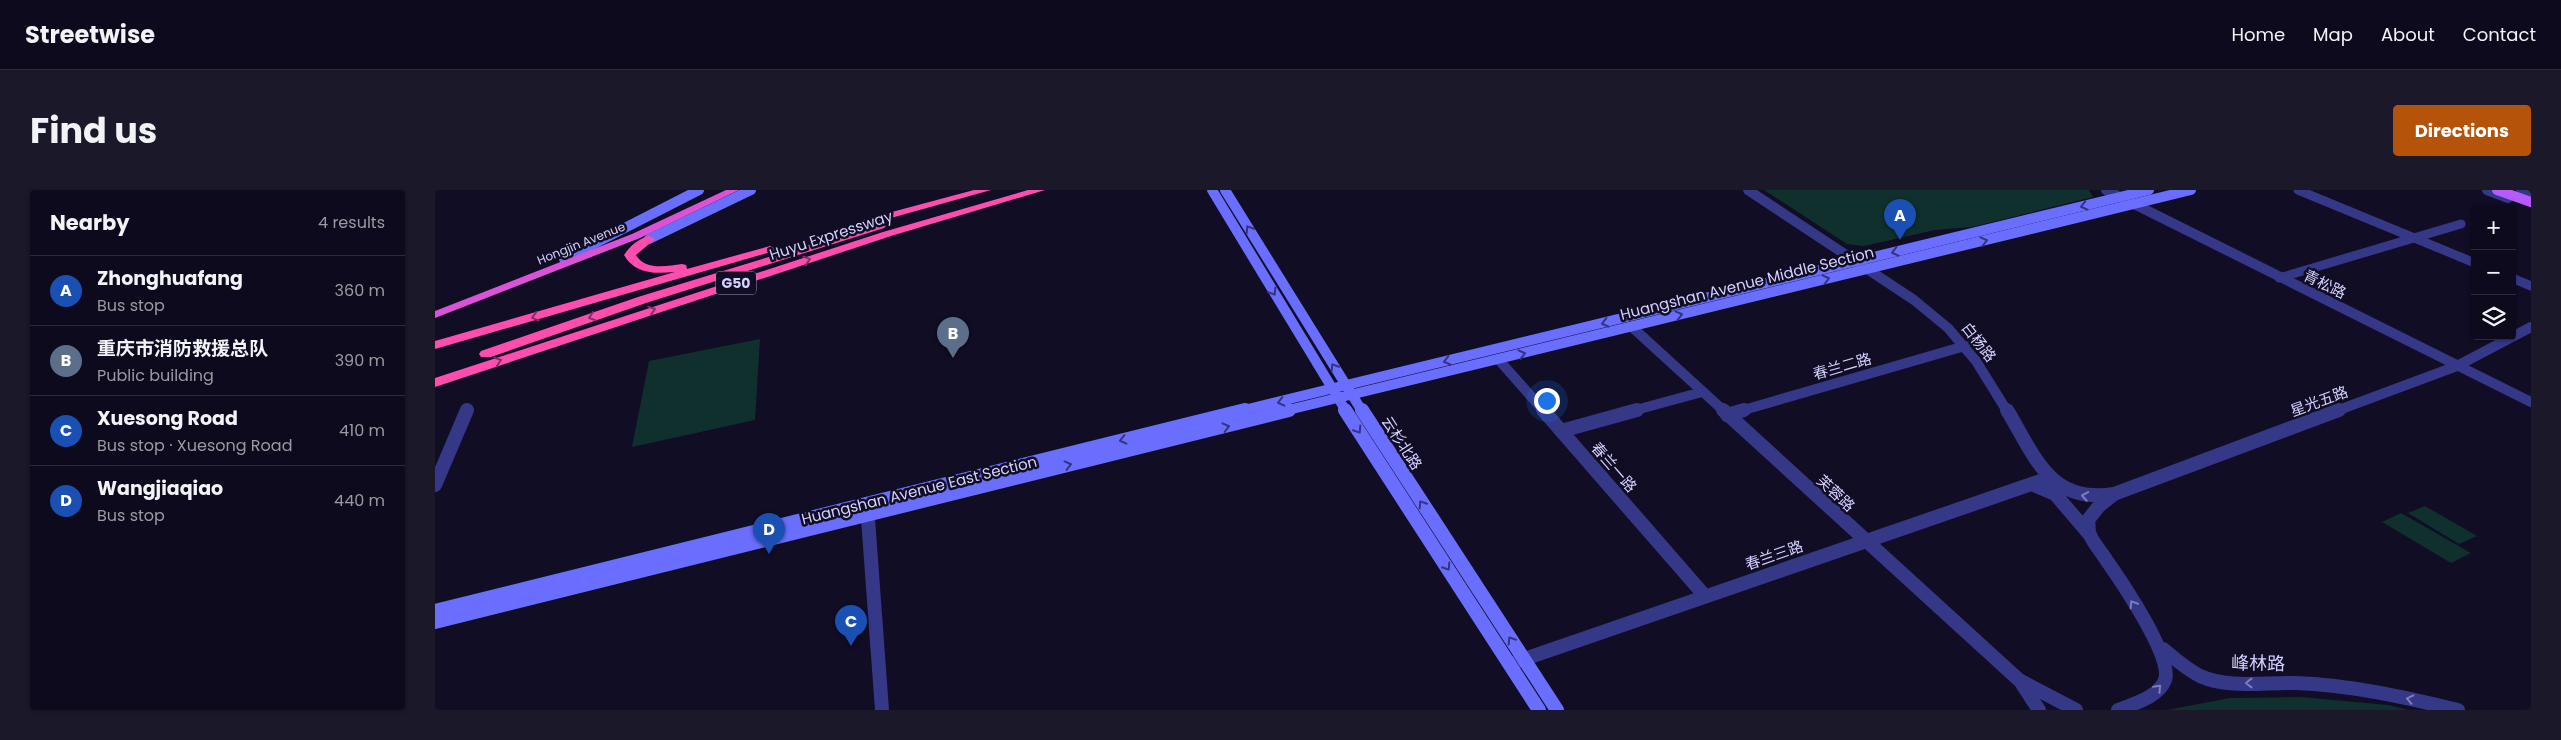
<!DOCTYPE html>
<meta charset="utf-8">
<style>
body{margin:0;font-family:Poppins,"Noto Sans SC",sans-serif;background:#1a1829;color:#f1f3f6}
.controls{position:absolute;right:15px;top:15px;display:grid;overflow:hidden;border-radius:5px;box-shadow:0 1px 4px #0004}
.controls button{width:45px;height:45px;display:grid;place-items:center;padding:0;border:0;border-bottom:1px solid #2c2b3b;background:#0c0a1c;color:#f1f3f6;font:25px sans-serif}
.you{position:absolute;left:1111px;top:210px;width:18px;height:18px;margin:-12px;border:4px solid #fff;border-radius:50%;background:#1a73e8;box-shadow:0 0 0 8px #1a73e833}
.badge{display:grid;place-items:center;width:32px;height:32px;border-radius:50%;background:#b45309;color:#fff;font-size:16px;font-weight:700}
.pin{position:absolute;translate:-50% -41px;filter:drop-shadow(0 1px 2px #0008)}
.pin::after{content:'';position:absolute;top:26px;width:18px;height:15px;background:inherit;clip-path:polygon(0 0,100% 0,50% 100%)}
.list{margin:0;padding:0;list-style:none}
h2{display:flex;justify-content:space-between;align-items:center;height:65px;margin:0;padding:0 20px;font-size:21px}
h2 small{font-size:16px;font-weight:400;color:#9a9aa3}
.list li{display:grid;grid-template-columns:32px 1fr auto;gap:15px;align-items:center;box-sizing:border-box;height:70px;padding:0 20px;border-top:1px solid #2c2b3b}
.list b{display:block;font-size:19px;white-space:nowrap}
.list p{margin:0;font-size:16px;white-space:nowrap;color:#9a9aa3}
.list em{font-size:16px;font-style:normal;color:#9a9aa3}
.icon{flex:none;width:28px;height:28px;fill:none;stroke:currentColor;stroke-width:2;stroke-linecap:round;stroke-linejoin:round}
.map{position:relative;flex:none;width:2096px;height:520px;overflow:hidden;border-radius:5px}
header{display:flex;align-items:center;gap:30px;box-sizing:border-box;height:70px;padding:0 25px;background:#0c0a1c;border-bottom:1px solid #2c2b3b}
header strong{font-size:24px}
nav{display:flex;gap:28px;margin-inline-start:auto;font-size:18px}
.intro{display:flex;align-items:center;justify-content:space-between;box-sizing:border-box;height:120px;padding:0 30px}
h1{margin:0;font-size:35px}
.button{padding:12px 22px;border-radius:5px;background:#b45309;color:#fff;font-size:18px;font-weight:700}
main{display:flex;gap:30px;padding:0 30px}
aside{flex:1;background:#0c0a1c;border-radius:5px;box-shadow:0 1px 4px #0004}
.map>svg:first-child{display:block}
</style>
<header>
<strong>Streetwise</strong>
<nav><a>Home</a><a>Map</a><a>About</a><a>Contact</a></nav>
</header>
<div class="intro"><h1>Find us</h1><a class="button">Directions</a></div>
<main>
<aside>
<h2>Nearby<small>4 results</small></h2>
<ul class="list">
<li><span class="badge" style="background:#1a4fb4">A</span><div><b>Zhonghuafang</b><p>Bus stop</p></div><em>360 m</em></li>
<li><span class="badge" style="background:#5c6f8a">B</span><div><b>重庆市消防救援总队</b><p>Public building</p></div><em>390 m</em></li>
<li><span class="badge" style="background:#1a4fb4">C</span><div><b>Xuesong Road</b><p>Bus stop · Xuesong Road</p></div><em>410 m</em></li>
<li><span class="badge" style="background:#1a4fb4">D</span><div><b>Wangjiaqiao</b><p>Bus stop</p></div><em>440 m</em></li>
</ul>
</aside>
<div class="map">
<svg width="2096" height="520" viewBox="0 0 2096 520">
<rect width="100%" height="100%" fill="#100d25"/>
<g fill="#10302d">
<polygon points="1329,0 1654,0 1658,7 1537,37 1500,40 1429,56 1412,54"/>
<polygon points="325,149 320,230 197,257 214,171"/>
<polygon points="1990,316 2042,346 2024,354 1973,323"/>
<polygon points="1966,323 2036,363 2016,373 1947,332"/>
<polygon points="1866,507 1953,515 1974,520 1732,520 1795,508"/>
</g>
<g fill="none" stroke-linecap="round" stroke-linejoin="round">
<g stroke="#353887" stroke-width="9">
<polyline points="1863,0 2040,73"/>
<polyline points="1844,88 2026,34"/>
<polyline points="2077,88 2096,96"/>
</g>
<g stroke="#353887" stroke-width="10">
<polyline points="1313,0 1479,110 1513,138 1541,171 1572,221"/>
<polyline points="1671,0 2096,212"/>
<polyline points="2052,0 2073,8"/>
<polyline points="2086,0 2096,4"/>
<polyline points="1197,137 1289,221"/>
<polyline points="1063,169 1109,221"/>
<polyline points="31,221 32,219"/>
<polyline points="1197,221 1267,202"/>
<polyline points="1305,221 1530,156"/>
<polyline points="1901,221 2022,176 2096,137"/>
</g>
<g stroke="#353887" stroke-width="14">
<polyline points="1108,220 1270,406"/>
<polyline points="1288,220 1584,490 1641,520"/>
<path d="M1572,220C1600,266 1614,314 1679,304L1664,316L1653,330C1654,335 1653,341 1655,345C1659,354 1667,363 1672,371C1686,391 1738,467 1730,490C1724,507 1698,514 1683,520"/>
<polyline points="1292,225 1309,220"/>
<polyline points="1126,241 1202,220"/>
<polyline points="1597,294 1620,304 1655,345"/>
<polyline points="0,295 32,220"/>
<polyline points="1679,304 1904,220"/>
<polyline points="432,315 447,520"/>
<path d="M1728,459C1740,469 1751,479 1765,486C1794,499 1829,492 1860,493C1916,495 1969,507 2023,520"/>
<polyline points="1075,474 1614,288"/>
<polyline points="1587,494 1604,520"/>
</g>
<g stroke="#696eff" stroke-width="10">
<polyline points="777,0 911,221"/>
<polyline points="790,0 927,221"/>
<polyline points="214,49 316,0"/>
<polyline points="129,69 264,0"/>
<polyline points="805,221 1714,0"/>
<polyline points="849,221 1756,0"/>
</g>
<g stroke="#696eff" stroke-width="14">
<polyline points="910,220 1104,520"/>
<polyline points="927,220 1122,520"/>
<polyline points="0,421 810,220"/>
<polyline points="0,432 854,220"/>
</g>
<polyline stroke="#b659ff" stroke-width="10" points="2062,0 2096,12"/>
<polygon fill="#da53d6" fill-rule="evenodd" points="291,0 304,0 205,48 0,128 0,121 197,44"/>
<g fill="#ff4dad" fill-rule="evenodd">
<polygon points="539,0 556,0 431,35 425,32 427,30"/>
<polygon points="593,0 610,0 456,46 0,197 0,188 448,42"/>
<polygon points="445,33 451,36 449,38 211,113 56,167 46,167 44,164 46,161 203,107"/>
<path d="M214,46L220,49L201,65C210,81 232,76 247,74L251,75L252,79L335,56L341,59L339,61L0,159V151L240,82C220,84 200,84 189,65C195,56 203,49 214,46Z"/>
</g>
</g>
<defs><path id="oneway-chevron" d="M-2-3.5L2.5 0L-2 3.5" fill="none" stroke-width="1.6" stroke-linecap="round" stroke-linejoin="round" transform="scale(1.25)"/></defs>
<g stroke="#34347c">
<use href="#oneway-chevron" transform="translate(1649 16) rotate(166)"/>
<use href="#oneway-chevron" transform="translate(814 39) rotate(-122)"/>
<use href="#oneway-chevron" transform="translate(1549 51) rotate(-14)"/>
<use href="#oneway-chevron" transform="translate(1460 62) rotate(166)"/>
<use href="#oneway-chevron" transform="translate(1391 89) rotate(-14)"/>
<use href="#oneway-chevron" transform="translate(838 102) rotate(59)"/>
<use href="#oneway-chevron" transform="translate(1244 125) rotate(-14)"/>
<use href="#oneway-chevron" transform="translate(1170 133) rotate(166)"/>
<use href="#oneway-chevron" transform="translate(1087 164) rotate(-14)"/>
<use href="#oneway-chevron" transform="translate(1012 171) rotate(166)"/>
<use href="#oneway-chevron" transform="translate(899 177) rotate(-122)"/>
<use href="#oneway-chevron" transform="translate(846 212) rotate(166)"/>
<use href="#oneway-chevron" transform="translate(791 237) rotate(-14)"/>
<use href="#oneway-chevron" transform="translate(923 240) rotate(57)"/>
<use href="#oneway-chevron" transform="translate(688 250) rotate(166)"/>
<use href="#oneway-chevron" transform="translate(633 275) rotate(-14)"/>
<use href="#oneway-chevron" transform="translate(987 314) rotate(-123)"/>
<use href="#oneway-chevron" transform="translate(1012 377) rotate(57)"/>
<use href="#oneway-chevron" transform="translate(1076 450) rotate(-123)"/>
</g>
<g stroke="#882d69">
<use href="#oneway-chevron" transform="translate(372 70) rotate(-18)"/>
<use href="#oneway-chevron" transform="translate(217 120) rotate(-18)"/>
<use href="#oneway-chevron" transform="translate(100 127) rotate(164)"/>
<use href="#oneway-chevron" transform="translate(157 127) rotate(161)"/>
<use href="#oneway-chevron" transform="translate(63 171) rotate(-18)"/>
</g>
<g stroke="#7d7dbd">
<use href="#oneway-chevron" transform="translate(1650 306) rotate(-170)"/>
<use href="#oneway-chevron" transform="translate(1698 414) rotate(-122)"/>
<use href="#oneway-chevron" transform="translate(1814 493) rotate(-180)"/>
<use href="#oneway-chevron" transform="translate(1723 498) rotate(-46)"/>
<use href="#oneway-chevron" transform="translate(1975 509) rotate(-167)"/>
</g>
<g text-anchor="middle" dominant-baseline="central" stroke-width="5" stroke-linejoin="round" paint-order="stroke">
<g font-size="12" fill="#d4d2ff" stroke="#100d25">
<text transform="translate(146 53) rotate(-22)">Hongjin Avenue</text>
</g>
<rect fill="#100d25" stroke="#9997be" stroke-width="1" x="281" y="81.5" width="40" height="23" rx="4"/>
<g font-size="14" font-weight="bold" fill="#d4d2ff">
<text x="301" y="93">G50</text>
</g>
<g font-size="15" fill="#d4d2ff" stroke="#100d25">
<text transform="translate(396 45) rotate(-18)">Huyu Expressway</text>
<text transform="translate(1312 93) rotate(-14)">Huangshan Avenue Middle Section</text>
<text transform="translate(1890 94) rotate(26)">青松路</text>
<text transform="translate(1544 152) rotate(52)">白杨路</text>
<text transform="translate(1407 176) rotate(-16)">春兰二路</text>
<text transform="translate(1884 211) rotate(-20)">星光五路</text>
<text transform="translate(967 253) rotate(57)">云杉北路</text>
<text transform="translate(1179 277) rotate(49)">春兰一路</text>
<text transform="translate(484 300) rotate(-14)">Huangshan Avenue East Section</text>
<text transform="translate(1401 303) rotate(43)">芙蓉路</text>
<text transform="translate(1339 365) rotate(-19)">春兰三路</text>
</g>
<g font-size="18" fill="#d4d2ff" stroke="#100d25">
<text transform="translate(1823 473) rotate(1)">峰林路</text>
</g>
</g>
</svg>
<div class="controls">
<button>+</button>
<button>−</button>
<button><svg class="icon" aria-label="layers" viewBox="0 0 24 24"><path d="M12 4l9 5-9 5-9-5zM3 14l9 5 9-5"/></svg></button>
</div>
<div class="you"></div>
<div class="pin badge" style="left:1465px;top:50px;background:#1a4fb4">A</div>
<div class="pin badge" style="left:518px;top:168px;background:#5c6f8a">B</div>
<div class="pin badge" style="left:416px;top:456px;background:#1a4fb4">C</div>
<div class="pin badge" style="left:334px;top:364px;background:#1a4fb4">D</div>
</div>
</main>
